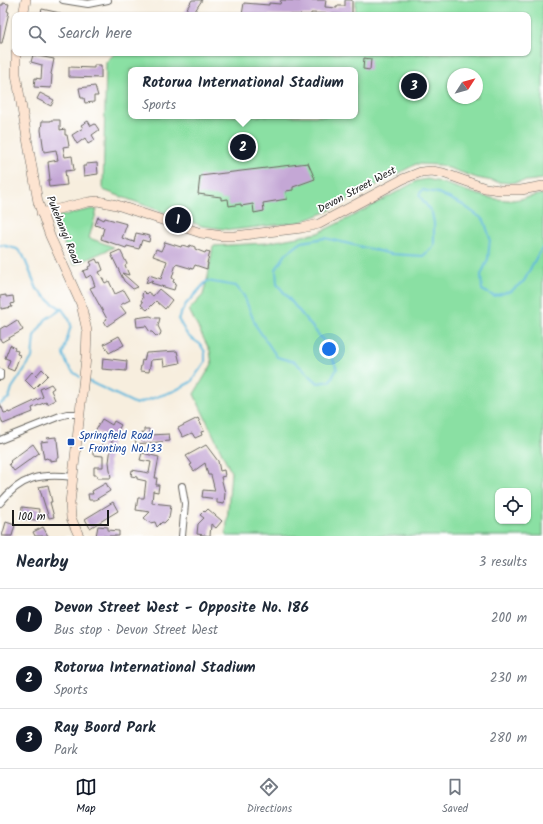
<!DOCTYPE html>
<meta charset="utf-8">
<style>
body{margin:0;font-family:Kalam,sans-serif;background:#f6f6f7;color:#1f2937}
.controls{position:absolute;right:12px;bottom:12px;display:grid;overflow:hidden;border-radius:8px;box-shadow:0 1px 3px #0004}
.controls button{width:36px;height:36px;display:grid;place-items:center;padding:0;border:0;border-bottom:1px solid #e0e1e3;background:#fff;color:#1f2937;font:20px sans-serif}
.compass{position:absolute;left:447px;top:68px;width:36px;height:36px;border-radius:50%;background:#fff;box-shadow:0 1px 3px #0004;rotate:54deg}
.scale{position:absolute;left:12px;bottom:10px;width:97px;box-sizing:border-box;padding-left:4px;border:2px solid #1c1c1c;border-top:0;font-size:11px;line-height:14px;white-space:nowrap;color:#1c1c1c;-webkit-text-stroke:3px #fff;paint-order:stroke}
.you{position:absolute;left:329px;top:349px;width:14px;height:14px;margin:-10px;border:3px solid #fff;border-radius:50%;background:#1a73e8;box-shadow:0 0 0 6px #1a73e833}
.badge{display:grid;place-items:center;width:26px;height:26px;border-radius:50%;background:#111827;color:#fff;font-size:13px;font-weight:700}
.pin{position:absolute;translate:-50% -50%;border:2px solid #fff;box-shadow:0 1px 4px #0006}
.popup{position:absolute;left:128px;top:67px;width:230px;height:52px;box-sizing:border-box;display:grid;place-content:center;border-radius:8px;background:#fff;filter:drop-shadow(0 1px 3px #0005);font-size:13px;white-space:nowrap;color:#747a83}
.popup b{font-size:15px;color:#1f2937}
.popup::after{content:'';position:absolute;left:50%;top:100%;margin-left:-8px;border:8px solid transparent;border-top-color:#fff}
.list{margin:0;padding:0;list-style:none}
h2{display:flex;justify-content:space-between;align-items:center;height:52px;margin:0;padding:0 16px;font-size:17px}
h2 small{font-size:13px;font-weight:400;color:#747a83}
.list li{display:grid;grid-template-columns:26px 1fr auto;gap:12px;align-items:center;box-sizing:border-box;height:60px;padding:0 16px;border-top:1px solid #e0e1e3}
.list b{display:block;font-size:15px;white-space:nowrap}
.list p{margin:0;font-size:13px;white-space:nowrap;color:#747a83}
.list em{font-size:13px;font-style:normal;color:#747a83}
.icon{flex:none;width:22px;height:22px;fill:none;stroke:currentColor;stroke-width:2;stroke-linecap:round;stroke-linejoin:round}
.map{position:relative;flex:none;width:543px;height:536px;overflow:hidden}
.search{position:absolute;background:#fff;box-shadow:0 1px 3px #0004;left:12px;right:12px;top:12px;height:44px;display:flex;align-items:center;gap:10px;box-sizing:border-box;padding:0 14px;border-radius:8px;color:#747a83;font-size:15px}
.sheet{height:232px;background:#fff}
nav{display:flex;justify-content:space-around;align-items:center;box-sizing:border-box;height:56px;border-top:1px solid #e0e1e3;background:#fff;font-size:11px;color:#747a83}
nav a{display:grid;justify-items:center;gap:2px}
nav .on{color:#111827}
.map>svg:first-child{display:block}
</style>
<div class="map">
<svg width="543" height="536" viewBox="0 0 543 536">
<rect width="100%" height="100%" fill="#fff"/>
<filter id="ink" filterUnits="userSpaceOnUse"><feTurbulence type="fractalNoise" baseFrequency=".025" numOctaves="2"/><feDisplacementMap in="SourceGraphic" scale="8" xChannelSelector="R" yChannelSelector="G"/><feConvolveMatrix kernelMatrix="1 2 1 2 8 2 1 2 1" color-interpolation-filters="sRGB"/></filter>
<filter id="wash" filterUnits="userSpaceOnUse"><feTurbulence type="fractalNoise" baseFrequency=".012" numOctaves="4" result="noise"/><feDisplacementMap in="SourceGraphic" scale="16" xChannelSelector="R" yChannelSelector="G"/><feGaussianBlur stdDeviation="0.9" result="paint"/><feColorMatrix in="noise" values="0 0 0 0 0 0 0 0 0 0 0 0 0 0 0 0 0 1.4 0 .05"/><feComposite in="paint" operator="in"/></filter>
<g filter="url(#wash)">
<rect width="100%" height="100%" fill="#f7eede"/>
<g fill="#8ae0a3" stroke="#537e60" fill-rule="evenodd">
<path d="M356,0H543V179L509,183L498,182L477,178L440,165L416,164L326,212L301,222L232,230L202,226L103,190L106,62L115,53H528V15H355ZM131,70H355V116H131ZM453,74H477V98H453Z"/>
<path d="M427,179C452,184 481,199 506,200C517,201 531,196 543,194V536H226L231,472L194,394L212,364L210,351L189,310L203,295L208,276L213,246L266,243L318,233L353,216L417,181ZM498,491H528V521H498Z"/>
<polygon points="92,209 97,210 89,238 114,247 74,265 54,223 56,217"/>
</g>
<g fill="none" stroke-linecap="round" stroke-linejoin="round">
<g stroke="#5fb8dd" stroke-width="2">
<polyline points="0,246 2,245 17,249 23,255 37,289 51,302 62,309 69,319 71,325 63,354 67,364 73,372 80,377"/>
<polyline points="86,380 136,404 174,391 191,382 205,362 205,352 200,344 188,336 178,319 186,304 207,281 236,286 244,296 256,326 277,357 295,362 318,383 330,381 337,369 327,345 277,284 276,269 286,254 302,242 325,238 391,254 423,256 434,246 434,223 432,213 419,195 422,190 438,193 463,205 484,220 490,238 488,259 481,275 482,290 494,296 511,291 524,281 537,256 543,247"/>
<polyline points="0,404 9,398 12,388 32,358 34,336 46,319 62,309"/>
</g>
</g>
<g id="blocks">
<g fill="#c4a7d5">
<polygon points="192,0 202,0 195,11 196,15 183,15"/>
<polygon points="281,0 300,1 300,0 326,0 325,7 337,8 337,6 345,6 345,0 352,0 352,15 311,13 311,15 242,15 244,3 269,5 269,3 280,4"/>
<polygon points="3,3 9,4 7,11 9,12 2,43 0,43 0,5 3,5"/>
<polygon points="42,9 60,13 60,15 40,15"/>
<polygon points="33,55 54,59 51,74 52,75 51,88 34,87 35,78 41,79 42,65 31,62"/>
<polygon points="364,58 371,59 370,70 363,69"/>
<polygon points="94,65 101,65 101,78 69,77 69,67 94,68"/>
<polygon points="95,86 98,96 94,96 94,102 85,103 84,98 81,98 79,88"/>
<polygon points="40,93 54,100 51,106 37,99"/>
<polygon points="51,120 60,120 60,130 65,129 65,135 67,135 69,146 63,147 65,157 72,156 74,170 65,171 67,185 49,187 48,180 50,180 48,162 58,160 56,150 44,152 41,130 42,121 51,121"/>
<polygon points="88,121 91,126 95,124 99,130 92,135 95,140 88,144 85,138 77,144 72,135 83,128 81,125"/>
<polygon points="97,163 98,174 84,176 83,166 86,166 86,164"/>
<polygon points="308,163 315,179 293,187 293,190 286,191 287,199 263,203 264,211 254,213 253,204 241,206 241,204 229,206 228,199 221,200 221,197 198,194 200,176"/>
<polygon points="98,217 104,220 105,218 127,224 122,238 134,242 136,233 150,236 149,242 142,240 139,249 127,246 126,248 101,239 104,228 95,225"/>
<polygon points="165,242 181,247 182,245 189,247 190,245 195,247 195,249 205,253 206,251 210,252 207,263 208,263 207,269 195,265 193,269 176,264 172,278 174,279 173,282 176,283 174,290 151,283 153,280 146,283 149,275 161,279 167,261 153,256 156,249 161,251"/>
<polygon points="120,250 127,264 125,265 129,275 122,273 138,287 133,289 124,281 111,254"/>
<polygon points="96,259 98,263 100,262 103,270 99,272 105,283 109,281 115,294 124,290 130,300 120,305 126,313 107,326 104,321 107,319 90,288 95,286 91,275 86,278 83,271 89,269 88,267 92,265 90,262"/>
<polygon points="159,289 172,300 165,309 156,301 147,310 141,305 143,302 141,301 143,298 142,296 143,291 146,294 148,292 153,296"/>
<polygon points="6,295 6,297 13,296 14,303 11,304 12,307 1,309 0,296"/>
<polygon points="150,316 155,318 160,318 158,326 161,332 160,335 156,336 152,332 150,332 146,326 137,327 136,318"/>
<polygon points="17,320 23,330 2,342 0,339 0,329 5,326 6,327"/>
<polygon points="119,336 124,345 109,353 104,344"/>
<polygon points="10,345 15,348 14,350 18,351 17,354 20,355 14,371 7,368 10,360 5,358"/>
<polygon points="177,351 180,363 164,366 163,359 151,360 149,372 140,371 142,360 144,361 146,353"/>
<polygon points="103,358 127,361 126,371 102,369"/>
<polygon points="42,369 48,375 34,389 25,380 32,372 36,376"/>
<polygon points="51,384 54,388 51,390 55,400 47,404 46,402 32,408 33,412 3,424 0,416 0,403 4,413 9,412 9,413 43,397 40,389"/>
<polygon points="198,418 204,431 201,432 202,435 195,438 192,433 183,437 178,428"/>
<polygon points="102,419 112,425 114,421 121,425 112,441 111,446 104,446 111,447 109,462 111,478 98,478 97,475 94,475 94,467 103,467 103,456 93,455 93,448 102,449 104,435 95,431"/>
<polygon points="144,429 149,429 150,435 169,434 170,441 136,444 135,434 144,433"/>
<polygon points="56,437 56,440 57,440 59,458 57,458 57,460 50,461 50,459 48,459 47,458 44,459 41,442 48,441 47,438"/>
<polygon points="33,444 39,453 14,471 9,464 11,462 10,461"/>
<polygon points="206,445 218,461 220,471 224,470 225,476 221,477 225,493 224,504 217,503 217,499 202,497 203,490 215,491 211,475 208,475 205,463 194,471 190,465 192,464 186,456"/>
<polygon points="142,453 159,457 155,478 157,478 156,485 159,485 158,492 153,491 152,503 171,505 169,518 164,523 162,522 157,527 155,522 150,523 144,518 150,512 136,510 138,498 144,498 146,481 137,479 137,477 131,476 132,470 149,473 151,462 140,460"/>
<polygon points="106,483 110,491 95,500 89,500 88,494 93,494 92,491"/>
<polygon points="48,485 52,502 50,502 54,517 49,518 39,487"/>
<polygon points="113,502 118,511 90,528 85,519"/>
<polygon points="22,507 39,509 38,520 21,519"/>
<polygon points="208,509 222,521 216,528 211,524 210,536 197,534 198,524 204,518 200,515 204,511 205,512"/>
<polygon points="6,522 15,525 12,536 2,536"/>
<polygon points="98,526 108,527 108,530 119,531 119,536 96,536"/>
<polygon points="43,527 48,536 35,536 33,532"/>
</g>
</g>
</g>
<g filter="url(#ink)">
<use href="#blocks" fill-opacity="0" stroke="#696660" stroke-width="1"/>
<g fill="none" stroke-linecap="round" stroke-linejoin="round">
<g stroke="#696660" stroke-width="8">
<g id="street">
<polyline points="63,0 88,4 108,0"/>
<polyline points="0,372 0,377"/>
<polyline points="0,440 60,416 67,414 80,414"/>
<path d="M0,503C21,477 40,473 73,477"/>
<polyline points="182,536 185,504 182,486"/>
</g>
</g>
<g stroke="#696660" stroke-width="10">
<g id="secondary">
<polyline points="23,15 26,0"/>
<polyline points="16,53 16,74 38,202 50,236 81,304 87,331 86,358 70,503 71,518 79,536"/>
<polyline points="41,213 88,202 98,201 117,205 201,233 223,236 235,236 302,228 319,224 403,179 421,172 432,171 443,173 485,188 500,190 521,190 543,186"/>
</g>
</g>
<use href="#street" stroke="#fff" stroke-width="6"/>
<use href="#secondary" stroke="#fde4d1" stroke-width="9"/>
</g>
</g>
<rect fill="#1a4fb4" stroke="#fff" stroke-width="1.5" x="67" y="438" width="8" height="8" rx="2"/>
<g text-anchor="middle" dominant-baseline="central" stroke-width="3.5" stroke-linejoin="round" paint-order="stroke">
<g font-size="11" fill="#1c1c1c" stroke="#fff">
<text transform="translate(357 190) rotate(-28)">Devon Street West</text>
<text transform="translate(63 230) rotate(68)">Pukehangi Road</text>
</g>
<g font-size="11" fill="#164399" stroke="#fff" text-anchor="start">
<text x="79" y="436">Springfield Road<tspan x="79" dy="13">- Fronting No.133</tspan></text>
</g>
</g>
</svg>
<div class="controls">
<button><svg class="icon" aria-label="locate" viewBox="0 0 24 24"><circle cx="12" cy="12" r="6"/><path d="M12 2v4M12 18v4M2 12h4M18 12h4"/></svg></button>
</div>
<svg class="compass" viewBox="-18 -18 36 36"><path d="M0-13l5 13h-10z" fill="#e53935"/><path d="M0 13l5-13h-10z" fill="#747a83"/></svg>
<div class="scale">100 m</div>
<div class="you"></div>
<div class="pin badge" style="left:178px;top:220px">1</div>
<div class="pin badge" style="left:243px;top:147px">2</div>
<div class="popup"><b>Rotorua International Stadium</b>Sports</div>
<div class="pin badge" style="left:414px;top:86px">3</div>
<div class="search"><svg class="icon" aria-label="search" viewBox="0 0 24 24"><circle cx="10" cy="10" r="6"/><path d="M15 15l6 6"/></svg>Search here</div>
</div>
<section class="sheet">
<h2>Nearby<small>3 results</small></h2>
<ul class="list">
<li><span class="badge">1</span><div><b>Devon Street West - Opposite No. 186</b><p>Bus stop · Devon Street West</p></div><em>200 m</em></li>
<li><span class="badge">2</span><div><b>Rotorua International Stadium</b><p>Sports</p></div><em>230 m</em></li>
<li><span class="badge">3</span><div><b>Ray Boord Park</b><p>Park</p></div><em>280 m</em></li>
</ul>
</section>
<nav>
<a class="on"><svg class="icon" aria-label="map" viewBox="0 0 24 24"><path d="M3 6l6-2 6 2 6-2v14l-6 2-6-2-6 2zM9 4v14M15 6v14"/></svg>Map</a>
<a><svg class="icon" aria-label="directions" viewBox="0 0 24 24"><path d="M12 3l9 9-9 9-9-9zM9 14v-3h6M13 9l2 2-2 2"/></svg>Directions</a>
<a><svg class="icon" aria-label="saved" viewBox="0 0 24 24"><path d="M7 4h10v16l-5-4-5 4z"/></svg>Saved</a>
</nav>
